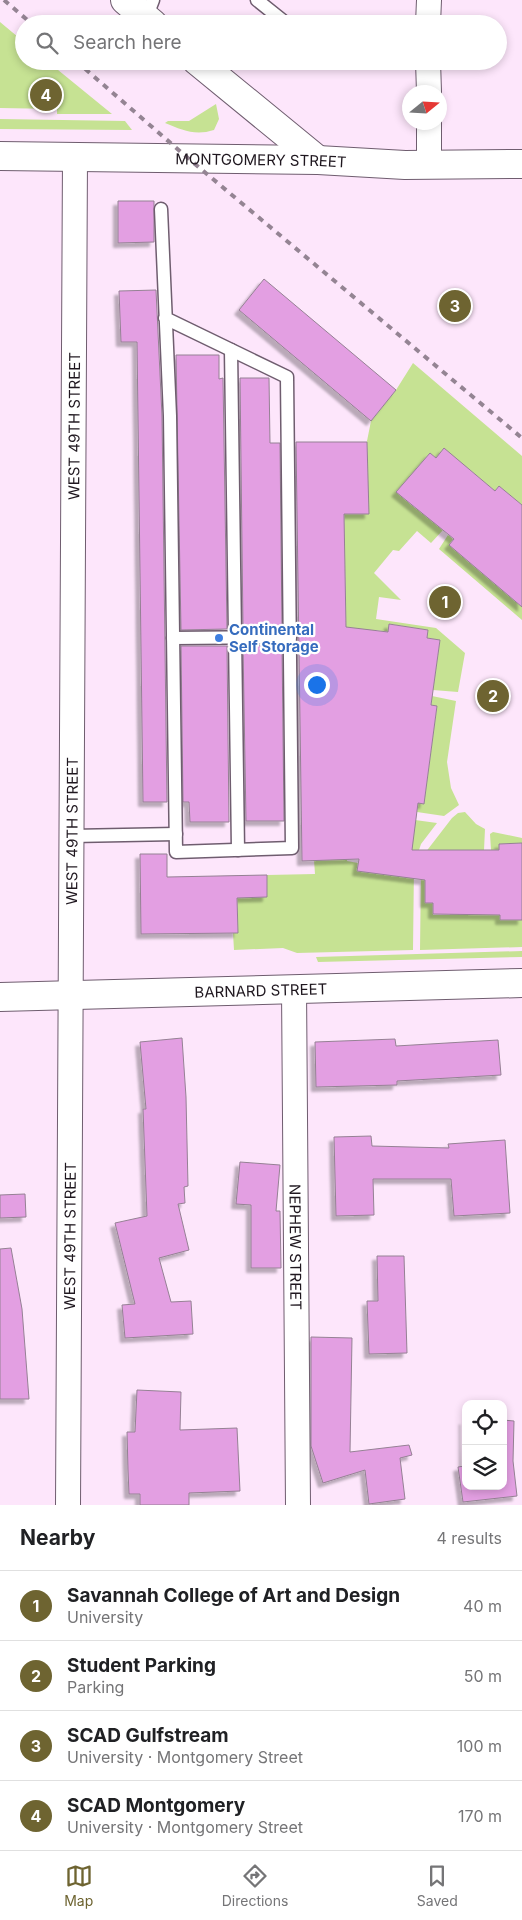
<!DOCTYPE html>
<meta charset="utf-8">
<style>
body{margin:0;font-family:Inter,sans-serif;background:#f6f6f6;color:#202124}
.controls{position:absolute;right:15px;bottom:15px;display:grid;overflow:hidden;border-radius:10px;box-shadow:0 2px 8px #0003}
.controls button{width:45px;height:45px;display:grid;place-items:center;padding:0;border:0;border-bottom:1px solid #e0e0e0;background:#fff;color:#202124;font:25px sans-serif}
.compass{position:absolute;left:402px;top:85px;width:45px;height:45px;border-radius:50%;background:#fff;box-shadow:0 2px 8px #0003;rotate:72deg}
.you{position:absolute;left:316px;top:684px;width:18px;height:18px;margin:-12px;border:4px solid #fff;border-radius:50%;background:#1a73e8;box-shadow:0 0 0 8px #1a73e833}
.badge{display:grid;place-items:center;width:32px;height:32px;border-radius:50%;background:#6e6431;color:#fff;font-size:16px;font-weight:700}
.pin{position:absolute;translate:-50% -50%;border:2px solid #fff;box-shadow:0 1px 5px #0006}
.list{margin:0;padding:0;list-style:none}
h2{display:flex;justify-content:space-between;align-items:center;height:65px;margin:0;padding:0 20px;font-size:21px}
h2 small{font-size:16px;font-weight:400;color:#757577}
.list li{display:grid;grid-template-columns:32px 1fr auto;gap:15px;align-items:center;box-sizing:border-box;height:70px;padding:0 20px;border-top:1px solid #e0e0e0}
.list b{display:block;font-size:19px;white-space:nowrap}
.list p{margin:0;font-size:16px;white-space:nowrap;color:#757577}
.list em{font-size:16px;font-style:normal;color:#757577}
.icon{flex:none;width:28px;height:28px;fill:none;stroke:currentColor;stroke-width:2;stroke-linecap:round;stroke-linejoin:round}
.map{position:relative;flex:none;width:522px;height:1505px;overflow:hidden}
.search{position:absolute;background:#fff;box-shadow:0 2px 8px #0003;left:15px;right:15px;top:15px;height:55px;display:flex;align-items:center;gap:12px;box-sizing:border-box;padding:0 18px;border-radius:28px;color:#757577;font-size:19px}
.sheet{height:345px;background:#fff}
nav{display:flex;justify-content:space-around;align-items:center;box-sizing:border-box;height:70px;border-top:1px solid #e0e0e0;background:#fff;font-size:14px;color:#757577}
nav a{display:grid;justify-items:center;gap:2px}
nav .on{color:#6e6431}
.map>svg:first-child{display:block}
</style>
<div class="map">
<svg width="522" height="1505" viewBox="0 0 522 1505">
<defs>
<filter id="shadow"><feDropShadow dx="-4.5" dy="4.5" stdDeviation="1" flood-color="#0004"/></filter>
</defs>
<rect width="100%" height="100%" fill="#fde6fb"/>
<g fill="#c6e293">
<polygon points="0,22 24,42 24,61 47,61 112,114 57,114 57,109 0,108"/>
<path d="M216,104L219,119L214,130C195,136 182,130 165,123L168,121H189Z"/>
<polygon points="0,119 125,121 132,130 0,129"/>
<polygon points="413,363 522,456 522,505 499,486 495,491 469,469 467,471 444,449 436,458 430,453 405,483 410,488 402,497 415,508 417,506 443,530 431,543 417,531 399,551 393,550 374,573 401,600 379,597 376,619 436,628 465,653 458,692 433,690 440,640 427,638 428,630 390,624 388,632 376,630 347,861 358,863 357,871 396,876 415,820 437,823 421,844 414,865 413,950 297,953 283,948 234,950 233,933 238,933 237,898 267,897 267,875 315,874 314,860 346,619 344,514 368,514 367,441 371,421 396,390"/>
<polygon points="448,535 453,539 449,545 522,607 522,620 439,549"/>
<polygon points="432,696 456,701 447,762 451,788 459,805 444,816 417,812 418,803 424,803 437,707 431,705"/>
<polygon points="465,812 476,824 485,829 484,850 465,850 433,903 433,915 450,915 450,912 500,913 500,920 522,920 522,947 420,950 421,871 425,853 452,818 458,813"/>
<polygon points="493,832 522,838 522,843 500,844 499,850 491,850 490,834"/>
<polygon points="522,951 522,957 318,962 316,957"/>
</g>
<g fill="#e39fe2" stroke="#958194" filter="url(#shadow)">
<polygon points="118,201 154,201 154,242 118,243"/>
<polygon points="264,279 396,390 371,421 239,310"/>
<polygon points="156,290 162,416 167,802 143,802 137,342 121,342 119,291"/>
<polygon points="176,355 219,355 219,379 223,378 227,629 181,630"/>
<polygon points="240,378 269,378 270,443 280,443 282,629 243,629"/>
<polygon points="296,442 367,442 369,514 344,514 346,627 388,632 389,624 428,630 427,638 440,640 431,705 437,706 424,804 418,803 412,850 499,850 499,844 522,843 522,920 500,920 500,915 433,914 433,903 425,903 425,880 357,871 359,859 302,861"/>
<polygon points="444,448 495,491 499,486 522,505 522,607 449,545 454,539 396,492 430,453 436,458"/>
<polygon points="282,645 284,821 246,821 243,646"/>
<polygon points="181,646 227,646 229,822 190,822 189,802 183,802"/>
<polygon points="140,854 167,854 167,877 267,875 267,897 237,898 238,933 141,934"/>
<polygon points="182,1038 186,1097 188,1186 184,1187 185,1203 178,1204 189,1250 159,1258 171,1302 191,1301 193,1334 125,1338 122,1305 135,1304 115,1223 147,1216 143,1109 146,1109 140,1042"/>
<polygon points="395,1039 396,1046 498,1040 501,1075 397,1081 397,1085 316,1087 315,1042"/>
<polygon points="371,1136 372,1146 449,1148 448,1144 505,1140 510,1213 454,1216 451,1179 373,1179 374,1215 336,1216 334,1137"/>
<polygon points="240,1162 280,1165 276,1211 280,1211 281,1268 251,1268 251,1205 236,1204"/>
<polygon points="25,1194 26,1217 0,1218 0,1195"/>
<polygon points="11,1248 22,1309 29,1399 0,1399 0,1249"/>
<polygon points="377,1256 404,1256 407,1353 369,1354 367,1301 378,1301"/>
<polygon points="311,1337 352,1338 350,1452 409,1445 412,1455 400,1458 405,1499 369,1504 365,1470 323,1483 311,1446"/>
<polygon points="137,1390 181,1392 180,1430 237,1428 240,1491 189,1493 189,1505 140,1505 140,1494 129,1494 128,1470 127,1432 135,1432"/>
<polygon points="464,1420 466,1486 503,1486 503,1420 514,1421 513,1461 517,1496 463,1502 458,1467 464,1466"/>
</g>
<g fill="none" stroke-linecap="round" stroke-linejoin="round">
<g stroke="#6f5d6f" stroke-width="15">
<g id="service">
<polyline points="257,0 287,24"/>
<polyline points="146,18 153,0"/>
<polyline points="161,209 170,416 176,852 292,848 287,377 165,318"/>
<polyline points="231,350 238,850"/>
<polyline points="173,638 290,637"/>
<polyline points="72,836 176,834"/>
</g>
</g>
<g stroke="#6f5d6f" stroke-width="26">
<g id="minor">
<polyline points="428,24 429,0"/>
<polyline points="428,61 429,92"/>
<polyline points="429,122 429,165"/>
<path id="s1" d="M294,988L298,1505"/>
<path id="s2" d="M68,1505L75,157"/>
</g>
</g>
<g stroke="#6f5d6f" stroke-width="30">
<g id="tertiary">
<path id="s3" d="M0,997L522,983"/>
</g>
</g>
<g stroke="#6f5d6f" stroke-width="30">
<g id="secondary">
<polyline points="125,0 153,24"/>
<polyline points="197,61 318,160"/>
<path id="s4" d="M0,156L318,160L405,165L522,164"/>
</g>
</g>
<use href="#service" stroke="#fff" stroke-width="12"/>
<use href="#minor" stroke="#fff" stroke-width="24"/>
<use href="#tertiary" stroke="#fff" stroke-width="28"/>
<use href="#secondary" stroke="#fff" stroke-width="28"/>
<g stroke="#948493" stroke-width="4" stroke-dasharray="6 6" stroke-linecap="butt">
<polyline points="4,0 32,24"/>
<polyline points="76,61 189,159 522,438"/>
</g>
</g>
<circle fill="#3f7fe0" stroke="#fff" stroke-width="2" cx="219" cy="638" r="5"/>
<g text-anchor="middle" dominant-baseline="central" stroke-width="4.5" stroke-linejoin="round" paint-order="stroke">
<g font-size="15" fill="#1f171f" stroke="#fff">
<text stroke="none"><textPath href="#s4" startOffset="261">MONTGOMERY STREET</textPath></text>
<text stroke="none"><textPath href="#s2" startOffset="1079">WEST 49TH STREET</textPath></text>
<text stroke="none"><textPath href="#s2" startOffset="674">WEST 49TH STREET</textPath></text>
<text stroke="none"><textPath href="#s3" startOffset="261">BARNARD STREET</textPath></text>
<text stroke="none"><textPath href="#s2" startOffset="269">WEST 49TH STREET</textPath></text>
<text stroke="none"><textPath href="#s1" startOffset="259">NEPHEW STREET</textPath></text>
</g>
<g font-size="15" font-weight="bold" fill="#366cbe" stroke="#fff" text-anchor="start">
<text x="229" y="629">Continental<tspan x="229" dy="17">Self Storage</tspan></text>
</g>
</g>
</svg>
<div class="controls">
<button><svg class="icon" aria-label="locate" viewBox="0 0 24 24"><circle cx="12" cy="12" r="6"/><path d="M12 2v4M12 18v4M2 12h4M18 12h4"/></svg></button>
<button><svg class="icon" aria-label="layers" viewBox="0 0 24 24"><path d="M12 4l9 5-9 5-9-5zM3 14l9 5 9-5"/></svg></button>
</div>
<svg class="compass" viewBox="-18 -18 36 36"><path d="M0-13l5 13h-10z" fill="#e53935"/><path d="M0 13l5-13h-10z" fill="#757577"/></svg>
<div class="you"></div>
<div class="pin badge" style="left:445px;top:602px">1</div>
<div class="pin badge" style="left:493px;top:696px">2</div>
<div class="pin badge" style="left:455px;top:306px">3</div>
<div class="pin badge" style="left:46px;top:95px">4</div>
<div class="search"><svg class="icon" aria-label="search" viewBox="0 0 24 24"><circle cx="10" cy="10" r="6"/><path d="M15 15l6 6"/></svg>Search here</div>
</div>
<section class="sheet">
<h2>Nearby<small>4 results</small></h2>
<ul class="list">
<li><span class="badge">1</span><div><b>Savannah College of Art and Design</b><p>University</p></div><em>40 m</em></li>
<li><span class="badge">2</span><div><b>Student Parking</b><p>Parking</p></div><em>50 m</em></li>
<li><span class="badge">3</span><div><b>SCAD Gulfstream</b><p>University · Montgomery Street</p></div><em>100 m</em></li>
<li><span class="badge">4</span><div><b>SCAD Montgomery</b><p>University · Montgomery Street</p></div><em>170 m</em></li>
</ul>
</section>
<nav>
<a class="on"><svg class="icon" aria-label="map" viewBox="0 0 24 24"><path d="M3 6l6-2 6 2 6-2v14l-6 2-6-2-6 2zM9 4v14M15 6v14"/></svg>Map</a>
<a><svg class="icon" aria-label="directions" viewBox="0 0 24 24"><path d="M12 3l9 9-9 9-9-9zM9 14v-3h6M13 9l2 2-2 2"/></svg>Directions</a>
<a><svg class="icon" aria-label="saved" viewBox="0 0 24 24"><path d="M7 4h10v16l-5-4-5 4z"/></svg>Saved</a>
</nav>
